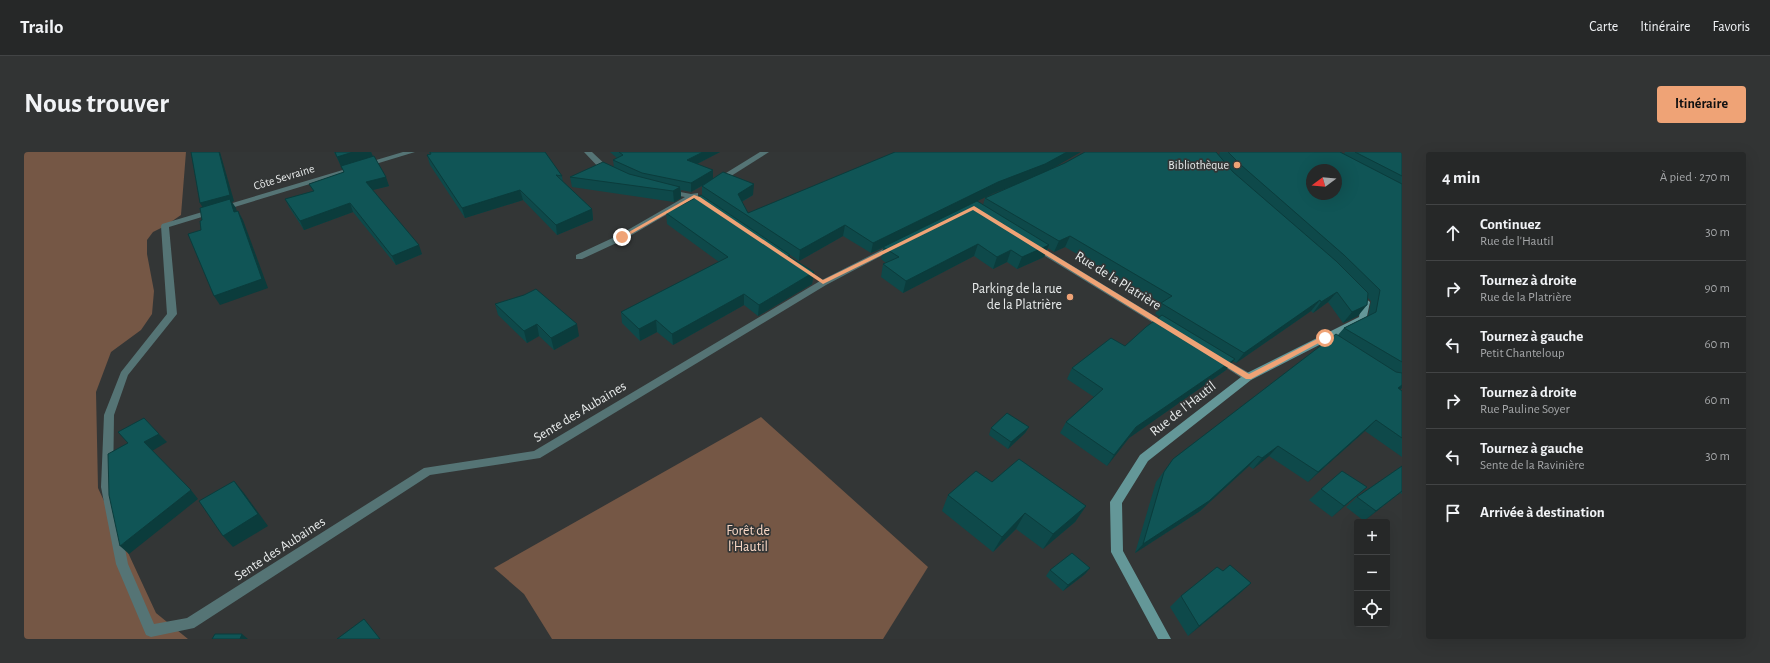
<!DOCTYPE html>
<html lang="fr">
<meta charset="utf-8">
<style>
body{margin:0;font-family:"Alegreya Sans",sans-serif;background:#323434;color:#f1f3f6}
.controls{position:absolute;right:12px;bottom:12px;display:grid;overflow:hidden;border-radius:4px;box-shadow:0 4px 16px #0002}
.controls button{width:36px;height:36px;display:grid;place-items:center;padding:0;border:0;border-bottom:1px solid #424445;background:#262828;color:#f1f3f6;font:20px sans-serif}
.compass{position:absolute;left:1282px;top:12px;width:36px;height:36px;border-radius:50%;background:#262828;box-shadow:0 4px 16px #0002;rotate:254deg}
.stop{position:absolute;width:12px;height:12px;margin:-9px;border:3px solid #efa376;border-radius:50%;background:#fff}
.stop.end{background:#efa376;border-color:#fff;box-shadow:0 1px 4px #0008}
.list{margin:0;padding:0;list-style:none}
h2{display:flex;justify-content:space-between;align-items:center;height:52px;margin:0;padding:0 16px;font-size:17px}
h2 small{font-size:13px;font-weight:400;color:#a4a6a8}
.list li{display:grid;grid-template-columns:26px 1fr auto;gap:12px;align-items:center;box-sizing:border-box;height:56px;padding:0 16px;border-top:1px solid #424445}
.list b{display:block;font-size:15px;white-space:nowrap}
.list p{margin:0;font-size:13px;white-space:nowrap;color:#a4a6a8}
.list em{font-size:13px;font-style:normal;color:#a4a6a8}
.icon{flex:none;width:22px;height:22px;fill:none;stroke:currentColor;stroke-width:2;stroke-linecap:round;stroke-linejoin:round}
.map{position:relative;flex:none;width:1378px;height:487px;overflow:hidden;border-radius:4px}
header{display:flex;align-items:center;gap:24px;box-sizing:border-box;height:56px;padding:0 20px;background:#262828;border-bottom:1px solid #424445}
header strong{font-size:19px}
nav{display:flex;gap:22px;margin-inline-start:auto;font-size:14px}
.intro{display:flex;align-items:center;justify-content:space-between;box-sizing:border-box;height:96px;padding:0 24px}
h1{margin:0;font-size:28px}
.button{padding:10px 18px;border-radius:4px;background:#efa376;color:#111;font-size:14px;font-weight:700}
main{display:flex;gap:24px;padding:0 24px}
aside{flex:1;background:#262828;border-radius:4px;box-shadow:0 4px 16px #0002}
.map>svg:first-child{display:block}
</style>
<header>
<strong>Trailo</strong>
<nav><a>Carte</a><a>Itinéraire</a><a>Favoris</a></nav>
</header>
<div class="intro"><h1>Nous trouver</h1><a class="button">Itinéraire</a></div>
<main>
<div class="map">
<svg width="1378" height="487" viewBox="0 0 1378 487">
<rect width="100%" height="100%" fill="#333636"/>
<g fill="#755745">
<polygon points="0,0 162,0 157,63 141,74 129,80 123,88 123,102 130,139 128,162 117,178 87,200 72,240 74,336 132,461 164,487 0,487"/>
<polygon points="737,265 904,415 859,487 528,487 500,442 470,416"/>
</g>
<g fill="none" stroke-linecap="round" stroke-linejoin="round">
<g fill="#557475" fill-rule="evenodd">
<polygon points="379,0 391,0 145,75 153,162 104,223 90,263 89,335 104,412 130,472 163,466 400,316 510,299 796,129 867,93 873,93 874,95 802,133 516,306 406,323 170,476 127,485 122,483 92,412 77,335 80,263 97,220 143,162 137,74 138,72"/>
<polygon points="560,0 568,0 585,16 590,18 590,22 579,20"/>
<polygon points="736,0 745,0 696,31 693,31 689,29"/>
<polygon points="640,37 667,42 674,41 674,44 688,53 684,55 669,47 601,87 558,107 552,107 552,103 595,83 661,45 640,41"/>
<polygon points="1011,91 1147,174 1149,176 1147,178 1141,178 1008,96 1007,94"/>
<polygon points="1195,204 1227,222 1229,225 1227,228 1221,228 1192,209 1190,207 1192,205"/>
</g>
<polygon fill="#649798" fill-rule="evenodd" points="1336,142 1346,150 1342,169 1227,228 1124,309 1098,351 1099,399 1147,487 1134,487 1087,400 1086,350 1088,347 1116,303 1221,222 1335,165 1337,151 1332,145"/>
</g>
<g fill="#0e494a" fill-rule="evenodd">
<polygon points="310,0 347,0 349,5 365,34 348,38 398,102 372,113 329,60 280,78 265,55 261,47 289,39 285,32 320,20"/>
<polygon points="405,0 521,0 538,24 539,30 568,57 569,68 533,83 499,48 441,66 406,13 403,3 406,2"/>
<path d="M586,0H696L673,12L689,27L729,43L718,50L724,61L1026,17L1195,3L1196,0H1305L1320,2L1321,0H1378V236L1376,238L1378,239V305L1341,279L1284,330L1245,304L1229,317L1225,314L1176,359L1111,401L1132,330L1149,307L1314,183L1320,176L1344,164L1347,149L1344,146L1334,164L1319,171L1304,150L1289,161L1287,159L1212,211L1209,209L1202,218L1105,286L1083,314L1036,281L1042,270L1070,245L1043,227L1048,216L1101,194L1136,165L1131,162L1137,151L1041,95L1030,100L1024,96L1020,105L993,117L983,110L969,117L950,104L879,141L857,125L859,112L862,111L857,107L859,96L847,101L819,84L775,109L766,103V105L790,120L788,132L734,164L720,153L649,193L633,180L616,189L598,171L597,160L695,110L643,72L642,61L678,44V34L667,40L657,38V46L650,50L548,35L546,25L590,15L589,8L593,6ZM992,32L961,46L959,53L953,49L970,41Z"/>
<polygon points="471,152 555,184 530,198 515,184 503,191 474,163"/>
<polygon points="1005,275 1001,281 984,297 965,283 967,276"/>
<polygon points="1378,314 1378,342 1376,341 1340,369 1322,355 1333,345"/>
<polygon points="968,330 1062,354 1051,370 1019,397 992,377 969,400 918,359 924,343"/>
<polygon points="1297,337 1330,346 1308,365 1285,348"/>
<polygon points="1066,416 1061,422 1039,439 1022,424 1026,418"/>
<polygon points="1199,419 1227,431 1215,442 1164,484 1146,455 1157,444"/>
</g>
<g fill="#0b3c3c">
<polygon points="195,0 196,0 210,49 208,50 212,56 215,69 180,58 176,51"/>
<polygon points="329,0 347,0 350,7 318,17 313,5"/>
<polygon points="679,0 696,0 663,17 663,8"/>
<polygon points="1043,0 1057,0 1017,23 970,41 847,101 849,91 974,30"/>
<polygon points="689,18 689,27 667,40 667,31"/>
<polygon points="362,25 365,34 345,39 342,30"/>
<polygon points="730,32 729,43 713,52 714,42"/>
<polygon points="656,35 657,46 650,50 649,39"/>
<polygon points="496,38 499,48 441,66 438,56"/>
<polygon points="326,51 329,60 280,78 276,69"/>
<polygon points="568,57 569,68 533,83 532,73"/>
<polygon points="214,59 219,68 244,136 196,153 190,144"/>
<polygon points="821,73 819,84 775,109 776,98"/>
<polygon points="1046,84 1041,95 1030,100 1035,89"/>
<polygon points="954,92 950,104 879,141 882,129"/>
<polygon points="395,93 398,102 372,113 368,104"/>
<polygon points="1025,93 1020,105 993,117 998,105"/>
<polygon points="987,98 983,110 969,117 973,105"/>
<polygon points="790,120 788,132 734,164 735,153"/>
<polygon points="1313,140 1304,150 1289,161 1297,150"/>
<polygon points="720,142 720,153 649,193 648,182"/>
<polygon points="1296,148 1287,159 1212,211 1220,201"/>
<polygon points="1343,153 1334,164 1319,171 1328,160"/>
<polygon points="632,168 633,180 616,189 615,177"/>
<polygon points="513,172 515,184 503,191 500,179"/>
<polygon points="553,172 555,184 530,198 527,186"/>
<polygon points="1211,207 1202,218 1105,286 1083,314 1090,303 1112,275"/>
<polygon points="1378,233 1378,236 1363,247 1374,236"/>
<polygon points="1352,268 1341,279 1284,330 1294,320"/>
<polygon points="1005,275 1001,281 984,297 987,290"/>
<polygon points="135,282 143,290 128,299 120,290"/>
<polygon points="1254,294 1245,304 1229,317 1238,306"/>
<polygon points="1234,304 1225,314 1176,359 1111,401 1119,392"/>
<polygon points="210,329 220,341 244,374 209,395 199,384"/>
<polygon points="1343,335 1330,346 1308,365 1320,354"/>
<polygon points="167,338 174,347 105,402 96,394"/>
<polygon points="1378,339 1340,369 1352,359"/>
<polygon points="1062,354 1051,370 1019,397 1029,382"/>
<polygon points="1001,361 992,377 969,400 978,385"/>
<polygon points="1066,416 1061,422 1039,439 1044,433"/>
<polygon points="1227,431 1215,442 1164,484 1175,474"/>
<polygon points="218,482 224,487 216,487"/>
</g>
<g fill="#105556" stroke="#0b3c3c" fill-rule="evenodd">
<polygon points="167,0 195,0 206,43 176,51"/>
<polygon points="311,0 329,0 313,5"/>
<polygon points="406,0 521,0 538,24 532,23 568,57 532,73 496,38 438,56 403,3 407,2"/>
<polygon points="595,0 679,0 663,8 689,18 667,31 618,21 589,8 599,3"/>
<polygon points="871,0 1043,0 1021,12 974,30 849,91 821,73 776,98 678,34 699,20 730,32 714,42 724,61"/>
<polygon points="1061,0 1192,0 1209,20 1312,109 1344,141 1343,153 1328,160 1313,140 1297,150 1296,148 1220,201 1137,151 1148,144 1046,84 1035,89 961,46 1041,11"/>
<path d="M1204,0H1316L1378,32V210L1320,176L1352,160L1356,138L1320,103L1217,13ZM1288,18H1312V42H1288Z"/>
<polygon points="1331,0 1378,0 1378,24"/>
<polygon points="350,4 362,25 342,30 395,93 368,104 326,51 276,69 261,47 290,39 285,32 320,20 317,14"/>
<polygon points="579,10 605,22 656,35 649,39 546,25"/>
<polygon points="677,43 766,103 764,104 790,120 735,153 720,142 648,182 632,168 615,177 597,160 704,105 642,61"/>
<polygon points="206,47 210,60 214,59 238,127 190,144 164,82 177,78 176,69 178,68 176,56"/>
<polygon points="953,49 1025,93 998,105 987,98 973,105 954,92 882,129 859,112 875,105 859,95"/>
<polygon points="512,137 553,172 527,186 513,172 500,179 471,152 500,143"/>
<polygon points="1138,163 1211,207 1112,275 1090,303 1042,270 1079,237 1048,216 1087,186 1101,194 1122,175"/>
<polygon points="1312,182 1372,220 1378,221 1378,233 1374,236 1378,239 1378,286 1352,268 1294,320 1254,294 1238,306 1234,304 1185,349 1119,392 1140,320 1149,307"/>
<polygon points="983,261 1005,275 987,290 967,276"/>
<polygon points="120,266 135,282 120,290 167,338 96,394 85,343 84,302 104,291 94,280"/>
<polygon points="995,307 1062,354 1029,382 1001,361 978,385 924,343 952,319 968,330"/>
<polygon points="1378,314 1378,339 1352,359 1333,345"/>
<polygon points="1318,319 1343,335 1320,354 1297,337"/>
<polygon points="210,329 234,362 199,384 175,349"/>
<polygon points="1048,401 1066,416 1044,433 1026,418"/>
<polygon points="1206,413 1227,431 1175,474 1157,444 1193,415 1199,419"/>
<polygon points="340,467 356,487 313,487"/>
<polygon points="191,482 218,482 216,487 188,487"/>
</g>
<polygon fill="#efa376" points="670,43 676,45 799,128 950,54 1225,222 1299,184 1304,186 1227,227 1222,227 949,58 799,132 670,46 600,86 596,85"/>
<g fill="#efa376" stroke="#333636" stroke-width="1.5">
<circle cx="1213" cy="13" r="4"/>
<circle cx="1046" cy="145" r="4"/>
</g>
<g text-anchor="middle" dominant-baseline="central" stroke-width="3.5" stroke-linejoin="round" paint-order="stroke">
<g font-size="12" fill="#e7eaea" stroke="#333636" text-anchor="end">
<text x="1205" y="13">Bibliothèque</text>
</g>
<g font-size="12" fill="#e7eaea" stroke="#333636">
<text transform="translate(260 25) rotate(-17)">Côte Sevraine</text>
</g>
<g font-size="14" fill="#e7eaea" stroke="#333636">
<text transform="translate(1094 129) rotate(32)">Rue de la Platrière</text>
<text transform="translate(1159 257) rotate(-38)">Rue de l'Hautil</text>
<text transform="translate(556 260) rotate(-31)">Sente des Aubaines</text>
<text transform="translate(256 397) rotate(-33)">Sente des Aubaines</text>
</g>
<g font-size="14" fill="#e7eaea" stroke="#333636" text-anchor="end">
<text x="1038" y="137">Parking de la rue<tspan x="1038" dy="16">de la Platrière</tspan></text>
</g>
<g font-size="14" fill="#f8d7c5" stroke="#333636">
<text x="724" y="379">Forêt de<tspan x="724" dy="16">l'Hautil</tspan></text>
</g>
</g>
</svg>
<div class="controls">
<button>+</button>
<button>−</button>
<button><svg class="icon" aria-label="locate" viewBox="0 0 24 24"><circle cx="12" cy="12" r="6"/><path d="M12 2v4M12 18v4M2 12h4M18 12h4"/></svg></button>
</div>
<svg class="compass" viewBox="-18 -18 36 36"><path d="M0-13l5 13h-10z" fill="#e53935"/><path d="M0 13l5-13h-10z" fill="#a4a6a8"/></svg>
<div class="stop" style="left:1301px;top:186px"></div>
<div class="stop end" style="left:598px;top:85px"></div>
</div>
<aside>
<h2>4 min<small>À pied · 270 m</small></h2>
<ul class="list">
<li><svg class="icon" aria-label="ahead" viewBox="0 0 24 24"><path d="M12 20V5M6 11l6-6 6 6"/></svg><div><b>Continuez</b><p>Rue de l'Hautil</p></div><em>30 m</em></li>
<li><svg class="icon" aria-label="right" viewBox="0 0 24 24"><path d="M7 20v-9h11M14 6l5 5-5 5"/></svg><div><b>Tournez à droite</b><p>Rue de la Platrière</p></div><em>90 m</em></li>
<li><svg class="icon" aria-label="left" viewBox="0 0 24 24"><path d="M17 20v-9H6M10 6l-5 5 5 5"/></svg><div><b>Tournez à gauche</b><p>Petit Chanteloup</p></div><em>60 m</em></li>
<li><svg class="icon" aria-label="right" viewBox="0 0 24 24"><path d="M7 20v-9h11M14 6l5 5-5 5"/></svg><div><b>Tournez à droite</b><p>Rue Pauline Soyer</p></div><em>60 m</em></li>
<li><svg class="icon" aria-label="left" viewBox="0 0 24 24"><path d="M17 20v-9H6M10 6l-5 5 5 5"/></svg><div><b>Tournez à gauche</b><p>Sente de la Ravinière</p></div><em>30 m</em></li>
<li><svg class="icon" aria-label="arrive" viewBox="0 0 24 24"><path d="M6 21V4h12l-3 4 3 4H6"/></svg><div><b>Arrivée à destination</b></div></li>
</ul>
</aside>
</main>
